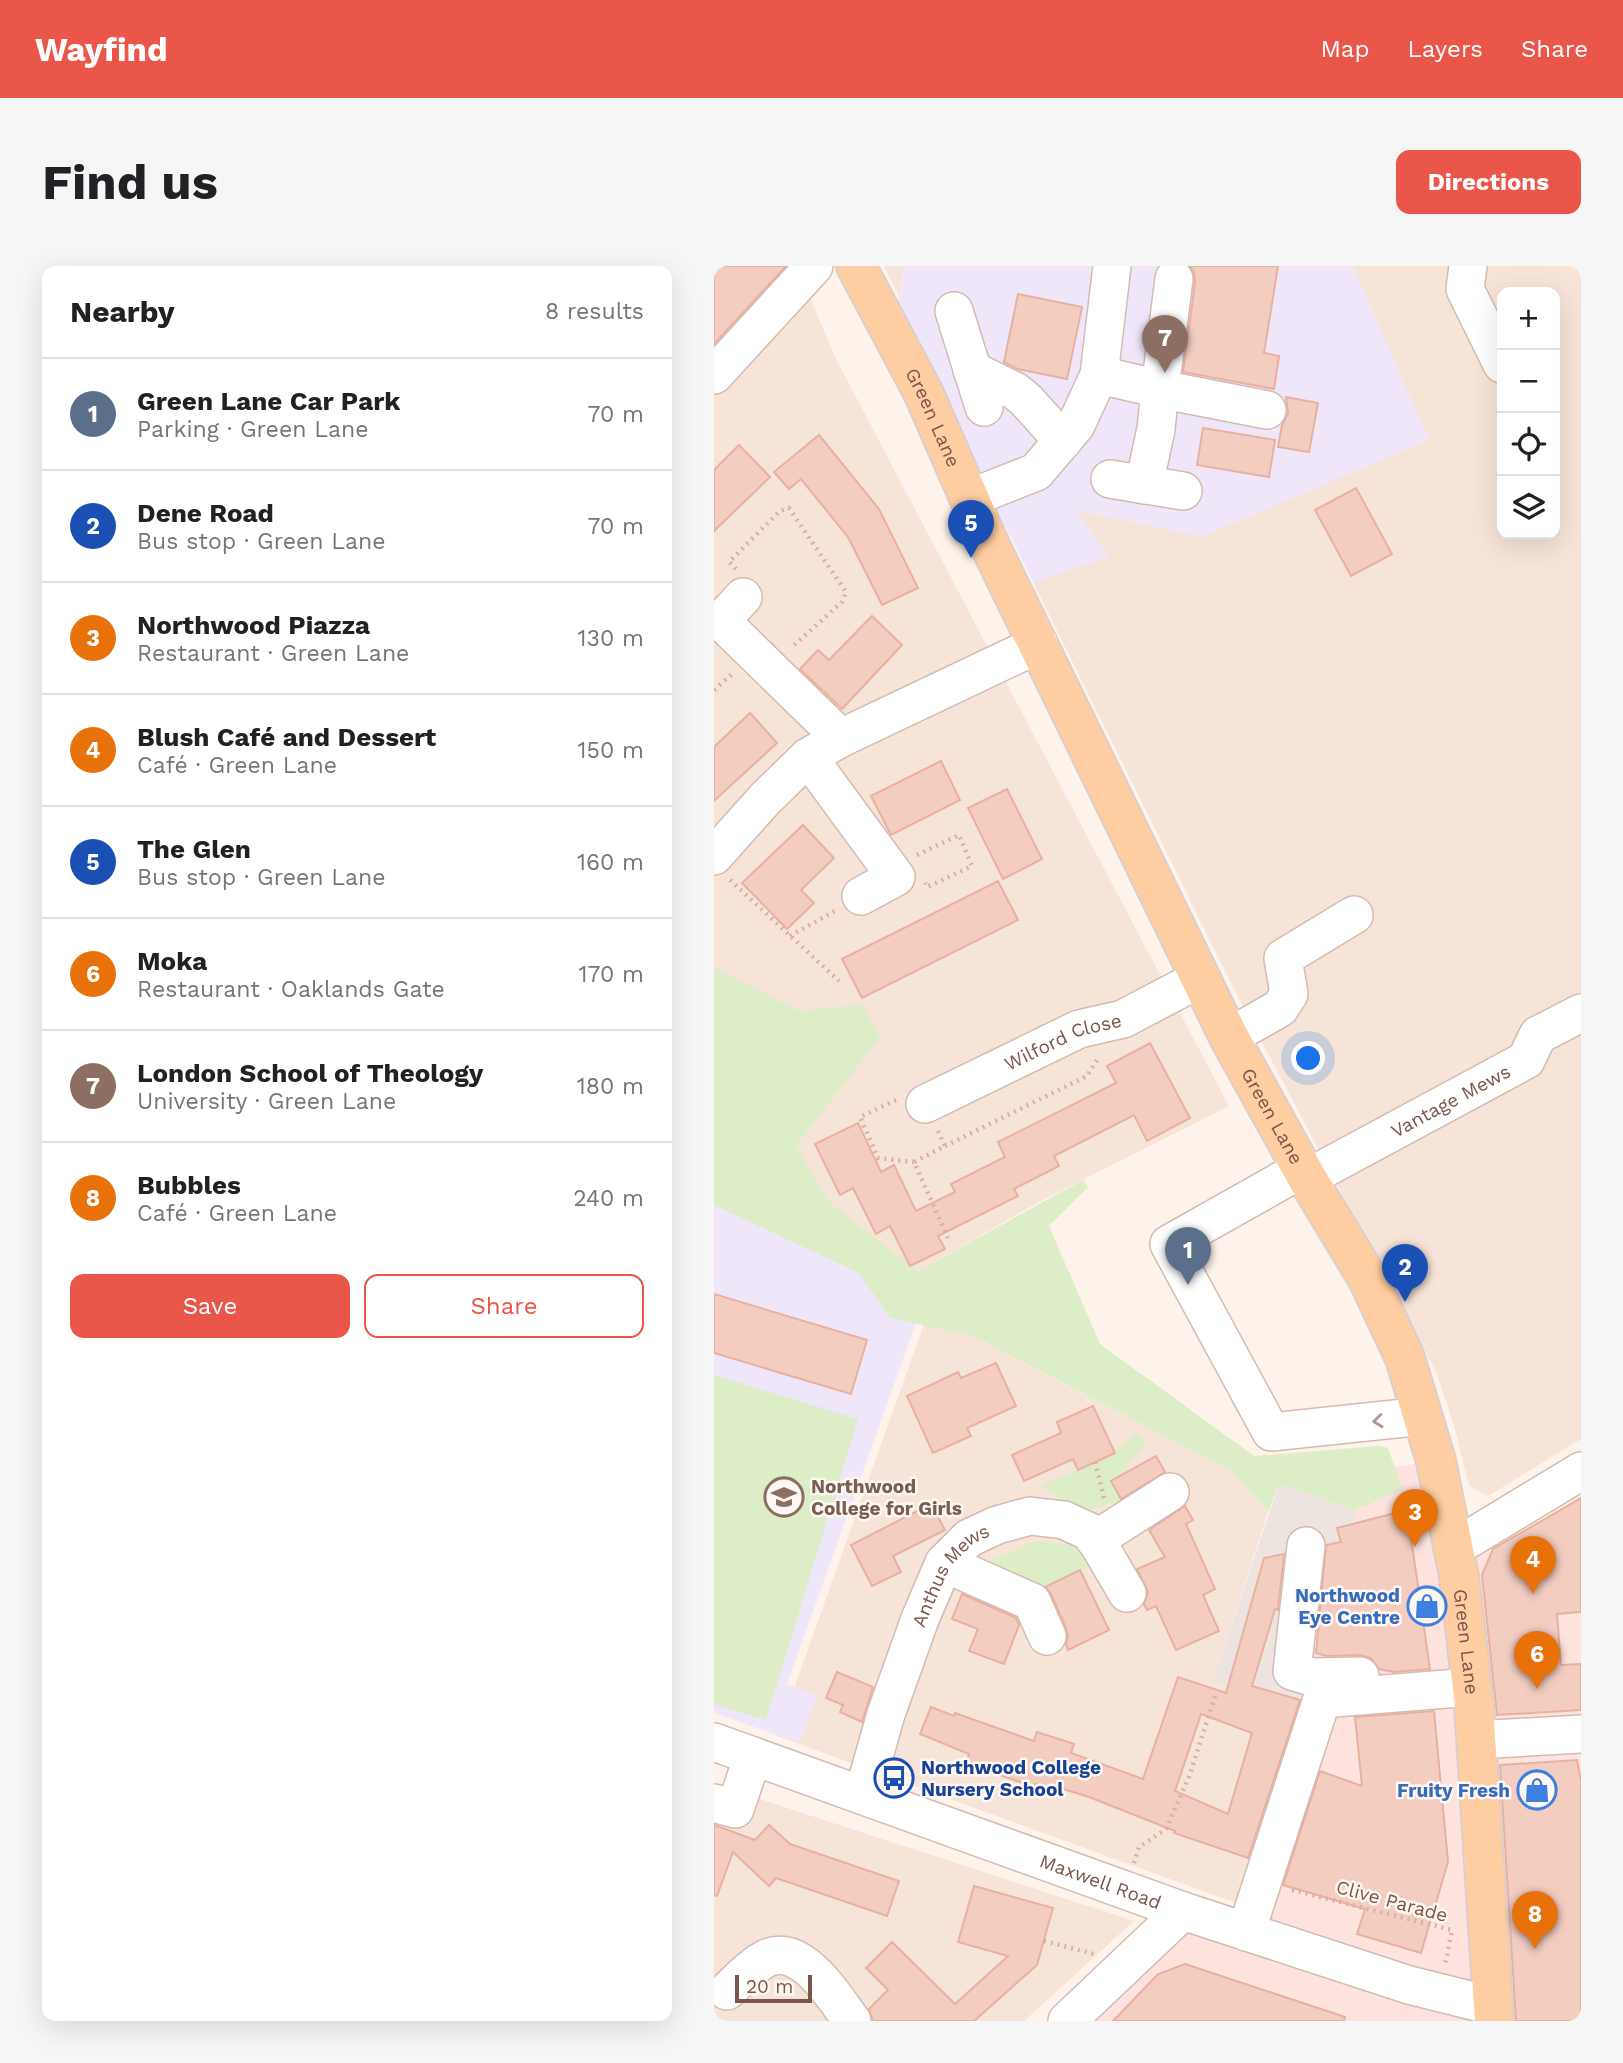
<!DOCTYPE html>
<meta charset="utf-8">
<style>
body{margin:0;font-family:"Work Sans",sans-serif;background:#f6f6f6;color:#202124}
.controls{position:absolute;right:21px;top:21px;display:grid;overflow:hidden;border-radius:14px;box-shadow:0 7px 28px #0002}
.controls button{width:63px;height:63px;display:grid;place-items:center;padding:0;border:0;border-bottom:2px solid #e0e0e0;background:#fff;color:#202124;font:35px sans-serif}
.scale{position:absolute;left:21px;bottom:18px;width:77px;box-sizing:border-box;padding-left:7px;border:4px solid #7b554b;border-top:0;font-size:19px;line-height:24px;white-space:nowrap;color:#7b554b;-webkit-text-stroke:5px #fff8f2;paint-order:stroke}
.you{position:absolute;left:595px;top:793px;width:24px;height:24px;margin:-18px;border:5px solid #fff;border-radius:50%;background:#1a73e8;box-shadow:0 0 0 10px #1a73e833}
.badge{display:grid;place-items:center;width:46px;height:46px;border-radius:50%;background:#eb564b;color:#fff;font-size:23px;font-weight:700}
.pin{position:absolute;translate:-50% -58px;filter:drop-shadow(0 2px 4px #0008)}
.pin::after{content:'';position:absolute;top:37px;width:24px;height:21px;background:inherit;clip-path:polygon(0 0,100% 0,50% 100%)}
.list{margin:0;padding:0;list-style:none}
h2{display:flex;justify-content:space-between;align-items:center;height:91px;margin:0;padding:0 28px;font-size:30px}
h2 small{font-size:23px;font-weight:400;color:#757577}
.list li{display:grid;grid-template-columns:46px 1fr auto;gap:21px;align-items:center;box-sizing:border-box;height:112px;padding:0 28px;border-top:2px solid #e0e0e0}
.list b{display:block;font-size:26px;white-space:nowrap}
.list p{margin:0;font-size:23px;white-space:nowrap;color:#757577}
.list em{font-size:23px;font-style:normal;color:#757577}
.actions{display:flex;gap:14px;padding:21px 28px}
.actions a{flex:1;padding:16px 0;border:2px solid #eb564b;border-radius:14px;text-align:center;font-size:24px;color:#eb564b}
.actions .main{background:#eb564b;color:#fff}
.icon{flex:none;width:38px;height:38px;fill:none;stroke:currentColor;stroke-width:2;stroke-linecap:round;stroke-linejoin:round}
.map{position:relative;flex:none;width:867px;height:1755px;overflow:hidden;border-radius:14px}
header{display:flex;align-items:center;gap:42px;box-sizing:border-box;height:98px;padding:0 35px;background:#eb564b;color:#fff}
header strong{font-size:33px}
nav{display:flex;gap:38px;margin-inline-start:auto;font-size:24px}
.intro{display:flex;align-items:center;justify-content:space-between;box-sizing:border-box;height:168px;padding:0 42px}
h1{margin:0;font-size:49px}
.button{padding:18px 32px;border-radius:14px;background:#eb564b;color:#fff;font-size:24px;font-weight:700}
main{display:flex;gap:42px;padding:0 42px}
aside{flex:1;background:#fff;border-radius:14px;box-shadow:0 7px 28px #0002}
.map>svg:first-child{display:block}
</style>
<header>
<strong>Wayfind</strong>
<nav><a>Map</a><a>Layers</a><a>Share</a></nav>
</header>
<div class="intro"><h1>Find us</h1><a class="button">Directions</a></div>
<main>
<aside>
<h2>Nearby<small>8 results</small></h2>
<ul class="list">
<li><span class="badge" style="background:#5c6f8a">1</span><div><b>Green Lane Car Park</b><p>Parking · Green Lane</p></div><em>70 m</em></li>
<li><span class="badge" style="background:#1a4fb4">2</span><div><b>Dene Road</b><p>Bus stop · Green Lane</p></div><em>70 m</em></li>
<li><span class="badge" style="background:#e8710a">3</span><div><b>Northwood Piazza</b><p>Restaurant · Green Lane</p></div><em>130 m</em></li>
<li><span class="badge" style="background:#e8710a">4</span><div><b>Blush Café and Dessert</b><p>Café · Green Lane</p></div><em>150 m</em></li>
<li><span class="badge" style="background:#1a4fb4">5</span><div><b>The Glen</b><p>Bus stop · Green Lane</p></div><em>160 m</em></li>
<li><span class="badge" style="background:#e8710a">6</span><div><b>Moka</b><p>Restaurant · Oaklands Gate</p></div><em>170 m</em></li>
<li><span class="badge" style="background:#8d6e63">7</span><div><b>London School of Theology</b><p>University · Green Lane</p></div><em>180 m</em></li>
<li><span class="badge" style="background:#e8710a">8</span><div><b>Bubbles</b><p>Café · Green Lane</p></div><em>240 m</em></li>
</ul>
<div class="actions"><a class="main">Save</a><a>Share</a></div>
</aside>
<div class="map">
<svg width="867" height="1755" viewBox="0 0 867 1755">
<rect width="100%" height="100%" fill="#fdf3ea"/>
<g fill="#f6e4d8" fill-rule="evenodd">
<polygon points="0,0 79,0 86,8 122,93 515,840 325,936 204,1005 0,886"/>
<polygon points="170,0 191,0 185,30"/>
<path d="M639,0H867V1173L774,1230L755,1220L740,1159L722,1106L522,727L319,316L394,291L361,244L488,270L714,174ZM788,26H841V268H788Z"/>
<polygon points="214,1047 517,1205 554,1246 498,1416 590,1442 530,1640 63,1470"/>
<polygon points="0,1518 420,1655 310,1755 0,1755"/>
</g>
<polygon fill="#fee2de" points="722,1195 764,1289 862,1235 867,1244 867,1755 352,1755 469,1645 532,1666 604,1445 667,1403 602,1387 602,1335 621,1318 602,1317 602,1281 623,1262 642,1255 631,1209"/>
<polygon fill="#ede4e0" points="565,1218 641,1244 642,1255 623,1262 627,1276 602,1282 602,1316 621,1318 620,1335 602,1335 602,1387 667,1403 672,1433 590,1442 498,1416"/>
<g fill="#f0e6fa">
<polygon points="191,0 639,0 715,174 488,271 362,244 395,291 319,316 183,40"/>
<polygon points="0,890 207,1043 73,1418 103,1429 86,1477 0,1447"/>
</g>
<g fill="#dcedc7">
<polygon points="0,702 85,745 148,739 166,771 82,880 115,936 204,1005 369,914 374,921 335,960 386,1078 540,1190 664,1180 674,1182 688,1223 641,1244 565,1218 554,1246 517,1205 257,1069 176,1052 145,1007 0,939"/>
<polygon points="0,1109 144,1153 52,1454 0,1438"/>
<polygon points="422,1166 433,1177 412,1198 416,1205 397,1215 407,1234 380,1243 354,1237 327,1220 401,1187"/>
<path d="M320,1275C343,1277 369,1276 385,1295L325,1324L321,1315L289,1302L277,1308L259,1303Z"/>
</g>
<g fill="#f4cdc1" stroke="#e8b0a0" stroke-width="2" fill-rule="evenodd">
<polygon points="0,0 72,0 0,78"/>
<polygon points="476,0 564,0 550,87 565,90 560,123 469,106 481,16 480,6"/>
<polygon points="304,28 368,41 353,113 304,103 290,96"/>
<polygon points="572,131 604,137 595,186 564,181 568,159 574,147"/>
<polygon points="489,162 561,174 555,211 483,199"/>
<polygon points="105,169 165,243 204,322 168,339 134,271 87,213 75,223 60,206"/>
<polygon points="25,179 56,211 0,265 0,204"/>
<polygon points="642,222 678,288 637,310 601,244"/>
<polygon points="158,350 188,379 128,443 86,403 104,384 115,394"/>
<polygon points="36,447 63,477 0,535 0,481"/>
<polygon points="227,495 246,534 177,569 157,530"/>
<polygon points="293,523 328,593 289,613 254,542"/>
<polygon points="89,559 120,592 87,624 100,637 73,663 28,617"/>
<polygon points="284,615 304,654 148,732 128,693"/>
<polygon points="436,777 476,852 433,875 420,849 340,890 345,900 300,923 304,930 224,970 231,983 196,1000 176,960 162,968 139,922 126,929 101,878 144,857 167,906 180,899 202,945 241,926 237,918 291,891 284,876 402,817 393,800"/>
<polygon points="0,1028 153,1074 137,1128 0,1087"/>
<polygon points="282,1097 302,1140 253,1162 257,1170 219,1187 193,1130 244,1106 247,1112"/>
<polygon points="379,1140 401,1187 364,1204 359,1193 310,1215 298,1189 347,1167 343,1156"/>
<polygon points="442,1190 451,1206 407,1233 397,1215"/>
<polygon points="867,1232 867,1346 843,1348 847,1399 867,1398 867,1444 783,1449 768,1309 779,1283"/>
<polygon points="217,1238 231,1264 179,1290 187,1306 158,1320 137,1279"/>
<polygon points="471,1240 479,1254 472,1258 501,1323 489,1329 505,1365 462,1384 442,1340 433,1344 430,1338 434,1326 423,1303 451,1291 435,1264"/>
<polygon points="693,1244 716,1403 680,1406 665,1403 657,1392 646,1389 613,1390 602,1387 612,1279 627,1276 623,1262"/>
<path d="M570,1288L564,1344L561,1343L538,1420L586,1434L534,1592L460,1567L461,1565L375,1531L346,1522L345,1526L321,1518L320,1521L252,1497L255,1488L206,1468L217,1441L240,1450L241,1447L320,1475L323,1466L360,1478L357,1487L429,1513L464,1411L512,1427L550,1292ZM487,1448L538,1467L514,1548L461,1525Z"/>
<polygon points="366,1304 395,1364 354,1384 352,1378 354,1372 352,1362 337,1328 331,1321"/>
<polygon points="248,1328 302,1352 305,1359 290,1398 255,1385 264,1363 238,1353"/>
<polygon points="123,1406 159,1421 148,1456 126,1446 129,1439 112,1432"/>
<polygon points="720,1445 734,1596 707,1687 643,1668 651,1643 569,1619 606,1505 648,1520 641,1451"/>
<polygon points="863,1494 867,1515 867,1755 802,1755 786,1499"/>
<polygon points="0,1559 41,1574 55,1559 76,1578 185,1615 173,1650 62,1612 55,1620 19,1586 3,1630 0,1629"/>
<polygon points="260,1620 339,1642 323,1699 260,1755 159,1755 155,1743 174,1724 152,1702 178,1676 241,1738 294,1690 244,1676"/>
<polygon points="471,1698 631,1751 630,1755 399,1755 444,1708"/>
</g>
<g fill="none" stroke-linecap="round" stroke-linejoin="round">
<g stroke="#d4bbb1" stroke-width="40">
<g id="minor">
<polyline points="754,0 751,23 788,98"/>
<polyline points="460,13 446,123 553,144"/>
<polyline points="240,45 270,141"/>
<polyline points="258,104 301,125 312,134 349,175"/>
<polyline points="0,109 100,0"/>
<polyline points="385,109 398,0"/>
<polyline points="396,213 469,225"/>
<polyline points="256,232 322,206 362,159 385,109 446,123 442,163 430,219"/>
<polyline points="29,331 7,355 127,472"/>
<polyline points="94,491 182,611 147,630"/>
<polyline points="0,590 51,533 94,491 127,472 325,378"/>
<polyline points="515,771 566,742 575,728 569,692 640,649"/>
<path id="s1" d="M211,838L365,763L409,753L487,712"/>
<polyline points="588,903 455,978 557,1166 709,1150"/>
<path id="s2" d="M593,912L812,794L824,769L867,747"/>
<polyline points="381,1274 456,1226"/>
<polyline points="592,1280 578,1405 598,1411 646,1410"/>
<polyline points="740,1282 867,1205"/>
<polyline points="230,1297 318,1336 333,1370"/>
<polyline points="762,1474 867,1468"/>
<path id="s3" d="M0,1476L469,1645L695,1719L779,1740"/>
<path id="s4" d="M149,1529L172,1448L206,1353L230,1297L255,1272L283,1259L316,1250L350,1254L378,1267L413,1327"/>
<polyline points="0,1537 21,1543 39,1490"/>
<polyline points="532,1666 608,1433 757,1421"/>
<path d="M13,1725C23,1716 34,1704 46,1696C84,1669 119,1730 138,1755"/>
<polyline points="353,1755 469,1645"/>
</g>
</g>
<g stroke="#dacfcd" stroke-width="42">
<g id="major">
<path id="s5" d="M142,0L209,126L277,282L515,771L593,912L654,1013L691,1092L722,1195L745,1310L760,1439L780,1755"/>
</g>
</g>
<g stroke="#daafa3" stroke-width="4.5" stroke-dasharray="2 5" stroke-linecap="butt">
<polyline points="22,303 15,296 66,245 75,242 132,326 128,336 78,381"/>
<polyline points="0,424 18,408"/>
<polyline points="203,589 245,569 258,600 213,621 211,617"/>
<polyline points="16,614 125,715"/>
<polyline points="76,670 121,645"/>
<polyline points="182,834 146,851 164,892 200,896"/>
<polyline points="224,865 231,880 200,896 234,972"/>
<polyline points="231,880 373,810 385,791"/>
<polyline points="381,1196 390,1232"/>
<polyline points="420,1597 425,1581 452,1563 475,1511 502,1427"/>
<polyline points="578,1624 738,1664 731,1699"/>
<polyline points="330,1675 380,1688"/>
</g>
<use href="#minor" stroke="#fff" stroke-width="37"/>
<use href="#major" stroke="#fecda1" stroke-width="38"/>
</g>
<defs><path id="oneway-chevron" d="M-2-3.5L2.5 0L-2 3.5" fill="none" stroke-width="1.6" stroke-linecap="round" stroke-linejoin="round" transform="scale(1.75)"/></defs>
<use stroke="#b09993" href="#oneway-chevron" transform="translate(664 1155) rotate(174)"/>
<defs>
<g id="school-ring" transform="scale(2.0125)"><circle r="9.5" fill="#fff8f2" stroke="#8d6e63" stroke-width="1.5"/><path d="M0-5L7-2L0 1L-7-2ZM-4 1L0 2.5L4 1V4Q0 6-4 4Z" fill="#8d6e63"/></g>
<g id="shop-ring" transform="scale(2.0125)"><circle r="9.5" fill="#fff8f2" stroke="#3f7fe0" stroke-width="1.5"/><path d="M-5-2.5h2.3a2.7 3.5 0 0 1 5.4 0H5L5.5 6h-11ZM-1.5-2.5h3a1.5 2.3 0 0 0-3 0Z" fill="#3f7fe0"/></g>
<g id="bus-ring" transform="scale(2.0125)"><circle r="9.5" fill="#fff8f2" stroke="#1a4fb4" stroke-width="1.5"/><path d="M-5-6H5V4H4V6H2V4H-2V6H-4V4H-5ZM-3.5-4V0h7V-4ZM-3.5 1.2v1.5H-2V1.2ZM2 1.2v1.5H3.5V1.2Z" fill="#1a4fb4"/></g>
</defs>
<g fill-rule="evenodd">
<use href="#school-ring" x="70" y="1231"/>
<use href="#shop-ring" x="713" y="1340"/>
<use href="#bus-ring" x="180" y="1512"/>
<use href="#shop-ring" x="823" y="1524"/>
</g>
<g text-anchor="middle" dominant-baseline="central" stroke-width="5" stroke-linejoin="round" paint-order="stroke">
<g font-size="19" fill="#7b554b" stroke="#fff8f2">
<text stroke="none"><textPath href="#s5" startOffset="170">Green Lane</textPath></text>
<text stroke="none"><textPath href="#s1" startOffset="152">Wilford Close</textPath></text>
<text stroke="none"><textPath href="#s2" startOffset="163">Vantage Mews</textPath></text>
<text stroke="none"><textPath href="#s5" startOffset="947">Green Lane</textPath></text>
<text stroke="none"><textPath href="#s4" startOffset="240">Anthus Mews</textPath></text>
<text stroke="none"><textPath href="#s5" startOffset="1514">Green Lane</textPath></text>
<text stroke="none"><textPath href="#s3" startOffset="411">Maxwell Road</textPath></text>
<text transform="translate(678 1635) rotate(15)">Clive Parade</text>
</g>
<g font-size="19" font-weight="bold" fill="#785e54" stroke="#fff8f2" text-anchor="start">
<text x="97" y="1220">Northwood<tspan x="97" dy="22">College for Girls</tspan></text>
</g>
<g font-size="19" font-weight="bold" fill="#366cbe" stroke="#fff8f2" text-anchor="end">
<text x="686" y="1329">Northwood<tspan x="686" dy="22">Eye Centre</tspan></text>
<text x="796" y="1524">Fruity Fresh</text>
</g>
<g font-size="19" font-weight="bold" fill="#164399" stroke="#fff8f2" text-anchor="start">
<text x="207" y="1501">Northwood College<tspan x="207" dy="22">Nursery School</tspan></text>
</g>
</g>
</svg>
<div class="controls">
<button>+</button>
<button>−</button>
<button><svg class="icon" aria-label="locate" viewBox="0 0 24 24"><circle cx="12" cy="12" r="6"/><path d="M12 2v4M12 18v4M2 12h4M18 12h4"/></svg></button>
<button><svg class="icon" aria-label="layers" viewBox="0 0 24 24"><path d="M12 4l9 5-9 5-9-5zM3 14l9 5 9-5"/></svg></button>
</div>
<div class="scale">20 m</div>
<div class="you"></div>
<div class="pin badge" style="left:474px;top:1019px;background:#5c6f8a">1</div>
<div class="pin badge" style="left:691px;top:1036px;background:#1a4fb4">2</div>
<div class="pin badge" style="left:701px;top:1281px;background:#e8710a">3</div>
<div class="pin badge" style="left:819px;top:1328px;background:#e8710a">4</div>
<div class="pin badge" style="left:257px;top:292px;background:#1a4fb4">5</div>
<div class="pin badge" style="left:823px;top:1423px;background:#e8710a">6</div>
<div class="pin badge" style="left:451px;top:107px;background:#8d6e63">7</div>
<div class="pin badge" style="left:821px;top:1683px;background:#e8710a">8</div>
</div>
</main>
